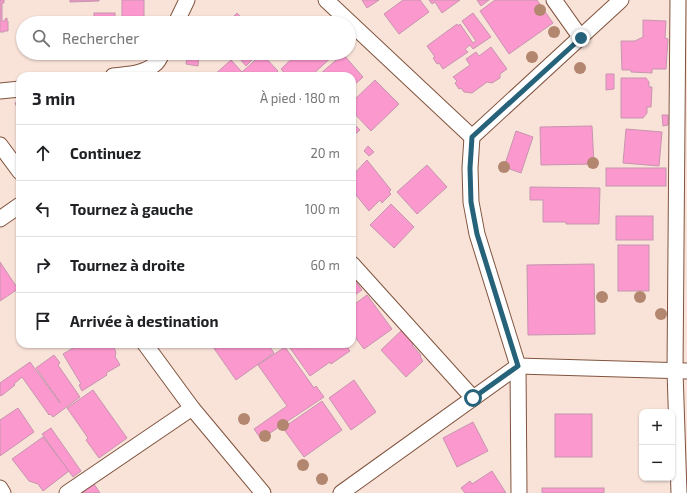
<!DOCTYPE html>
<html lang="fr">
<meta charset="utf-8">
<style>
body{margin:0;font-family:"Exo 2",sans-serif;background:#f2f2f2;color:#202124}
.controls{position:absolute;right:12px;bottom:12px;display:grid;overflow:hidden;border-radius:8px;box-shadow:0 1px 3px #0004}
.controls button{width:36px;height:36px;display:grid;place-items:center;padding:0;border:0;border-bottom:1px solid #e0e0e0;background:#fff;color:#202124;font:20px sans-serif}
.stop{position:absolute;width:12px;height:12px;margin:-9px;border:3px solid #26637a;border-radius:50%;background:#fff}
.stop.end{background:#26637a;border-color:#fff;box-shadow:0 1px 4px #0008}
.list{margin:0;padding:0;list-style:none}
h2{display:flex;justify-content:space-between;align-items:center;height:52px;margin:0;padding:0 16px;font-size:17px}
h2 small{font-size:13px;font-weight:400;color:#757577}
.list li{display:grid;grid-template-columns:26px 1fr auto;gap:12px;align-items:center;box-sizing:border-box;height:56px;padding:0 16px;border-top:1px solid #e0e0e0}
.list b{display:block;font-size:15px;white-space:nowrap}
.list em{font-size:13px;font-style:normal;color:#757577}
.icon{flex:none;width:22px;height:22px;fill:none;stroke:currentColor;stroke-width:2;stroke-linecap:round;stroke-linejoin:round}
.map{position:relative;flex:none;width:687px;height:493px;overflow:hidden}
.search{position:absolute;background:#fff;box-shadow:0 1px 3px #0004;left:16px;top:16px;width:340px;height:44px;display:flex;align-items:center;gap:10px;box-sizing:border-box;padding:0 14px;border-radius:22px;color:#757577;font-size:15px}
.panel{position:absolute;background:#fff;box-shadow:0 1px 3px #0004;left:16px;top:72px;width:340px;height:276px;border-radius:12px}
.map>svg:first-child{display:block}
</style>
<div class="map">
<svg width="687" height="493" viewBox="0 0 687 493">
<rect width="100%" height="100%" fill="#f9e3d9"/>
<g fill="#fb98ce" stroke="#c695ae">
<polygon points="0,0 4,0 4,3 2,3 2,21 5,21 5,19 7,18 7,21 8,21 8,31 4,31 4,32 0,32"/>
<polygon points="70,0 99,0 99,1 70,2"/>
<rect x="122" y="0" width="22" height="23"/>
<polygon points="362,0 379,0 367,8"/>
<polygon points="403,0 420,0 429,12 399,34 384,14"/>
<polygon points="429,0 460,0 442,13 435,2 432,4"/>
<polygon points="477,0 489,0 481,6"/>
<polygon points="495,0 537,0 553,23 509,54 480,11"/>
<rect x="94" y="13" width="21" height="10"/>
<polygon points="237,13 246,23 227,23"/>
<polygon points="473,13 491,37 473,49 470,45 465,49 468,52 443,69 439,63 437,64 433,58 435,57 427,46 457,24 458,26 460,24 473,43 476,41 462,21"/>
<polygon points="643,20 666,21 665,38 668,39 666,69 652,69 652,73 631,72 631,70 622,70 621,41 635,41 643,37"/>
<polygon points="491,47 507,69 500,74 500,78 492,83 487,82 472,93 464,92 461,88 459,89 455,83 457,81 453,77 470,65 466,59 476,52 479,56"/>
<polygon points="93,53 114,53 114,59 93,58"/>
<polygon points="188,53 199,53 198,66 186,64"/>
<polygon points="238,53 259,53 246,66 239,58 241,56"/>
<polygon points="298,53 336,53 311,76 287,76 281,69"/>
<polygon points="262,54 278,71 273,76 213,76 231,60 242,72"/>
<polygon points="343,54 363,77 352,87 352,76 320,76 319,75"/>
<polygon points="606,74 614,74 614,89 606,90"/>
<polygon points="621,78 646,78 649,82 649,87 652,87 651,107 647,107 647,113 643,118 621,118"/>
<polygon points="375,80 399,104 371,131 352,111 352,102"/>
<polygon points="20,100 20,114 15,103"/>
<polygon points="662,115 668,115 668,125 663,126"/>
<polygon points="352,122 360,130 352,137"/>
<polygon points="592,126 594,164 541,165 540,127"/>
<polygon points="626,129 662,132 659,166 623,163"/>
<polygon points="516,131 533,137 521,173 504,167"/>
<polygon points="368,146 374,152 369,156 364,151"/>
<polygon points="367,160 391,190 389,192 391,194 382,203 380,200 369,211 352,190 352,176"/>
<polygon points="427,165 447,187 417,214 397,192"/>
<rect x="606" y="168" width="60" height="18"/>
<polygon points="530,187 600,188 599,224 566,224 566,222 543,222 543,200 530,200"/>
<polygon points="391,204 414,227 394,248 370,225"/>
<rect x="616" y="216" width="37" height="24"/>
<rect x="618" y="245" width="31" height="46"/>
<polygon points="0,262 18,289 0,301"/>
<polygon points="594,264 595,334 528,335 527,265"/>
<polygon points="352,276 362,290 352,297"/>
<polygon points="367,295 392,329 364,349 352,333 352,306"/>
<polygon points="402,330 414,343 412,345 420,354 421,358 423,361 406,377 381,350"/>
<polygon points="80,344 112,344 116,352 115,357 116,358 120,365 106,373 107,375 82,391 79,385 81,384 63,354"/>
<polygon points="211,344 268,344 274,353 236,380"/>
<polygon points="295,344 308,344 311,348 318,344 345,344 350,351 331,364 330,362 310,376 290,348"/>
<polygon points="285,347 314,388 316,386 324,397 261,439 254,429 287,406 258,365"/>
<polygon points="54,355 60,363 58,365 80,397 53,417 50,414 49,415 22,377 14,384 15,385 1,396 0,395 0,383 30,362 60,403 60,402 36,368"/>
<polygon points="354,380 376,412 351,430 329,398"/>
<polygon points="93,390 127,438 99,458 86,440 88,438 67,408"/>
<polygon points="322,401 342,430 304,457 283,428"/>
<polygon points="18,408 34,432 0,456 0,420"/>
<rect x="555" y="414" width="37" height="43"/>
<polygon points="473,422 488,451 457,467 443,438"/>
<polygon points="51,428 81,471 73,477 42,434"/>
<polygon points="43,437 69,471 43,491 38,484 29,481 12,459"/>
<polygon points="492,471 506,493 465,493 461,488 470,481 472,484"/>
<polygon points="94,484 100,493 81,493"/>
<rect x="542" y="488" width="62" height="5"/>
</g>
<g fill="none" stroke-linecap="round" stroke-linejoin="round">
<g stroke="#80543e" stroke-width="17">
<g id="minor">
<polyline points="326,0 472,137 621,0"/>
<polyline points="554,0 581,38"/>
<polyline points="678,0 675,371 679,493"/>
<polyline points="176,23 187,0"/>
<path d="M113,76C128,74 144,74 155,64C159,61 160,57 162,53"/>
<polyline points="0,91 20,89"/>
<polyline points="472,137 470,168 471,202 477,234 518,366 519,493"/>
<polyline points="0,145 20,172"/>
<polyline points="0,219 20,205"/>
<polyline points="352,264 473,398"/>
<polyline points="145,344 192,408 263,493"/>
<polyline points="0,488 3,493"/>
<polyline points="67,493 192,408"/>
<polyline points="341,493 518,366 687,371"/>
</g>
</g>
<use href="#minor" stroke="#fff" stroke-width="15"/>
</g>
<g fill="#b2866f">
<circle cx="540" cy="10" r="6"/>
<circle cx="554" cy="32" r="6"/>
<circle cx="532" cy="57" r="6"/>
<circle cx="580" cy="68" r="6"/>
<circle cx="593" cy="163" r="6"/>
<circle cx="504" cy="167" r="6"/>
<circle cx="602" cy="297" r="6"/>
<circle cx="640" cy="297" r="6"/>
<circle cx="661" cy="314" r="6"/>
<circle cx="244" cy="419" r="6"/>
<circle cx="283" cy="425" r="6"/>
<circle cx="265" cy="436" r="6"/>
<circle cx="303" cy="465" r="6"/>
<circle cx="322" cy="479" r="6"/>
</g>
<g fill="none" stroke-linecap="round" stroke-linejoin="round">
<polyline stroke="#26637a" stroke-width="5" points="473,398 518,366 477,234 471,202 470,168 472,137 581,38"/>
</g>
</svg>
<div class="controls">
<button>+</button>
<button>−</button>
</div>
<div class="stop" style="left:473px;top:398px"></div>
<div class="stop end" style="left:581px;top:38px"></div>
<div class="search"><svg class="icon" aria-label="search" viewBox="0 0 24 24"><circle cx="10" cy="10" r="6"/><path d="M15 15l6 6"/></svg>Rechercher</div>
<section class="panel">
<h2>3 min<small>À pied · 180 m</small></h2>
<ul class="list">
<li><svg class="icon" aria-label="ahead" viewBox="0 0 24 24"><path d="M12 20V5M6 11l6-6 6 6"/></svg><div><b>Continuez</b></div><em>20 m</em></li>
<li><svg class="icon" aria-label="left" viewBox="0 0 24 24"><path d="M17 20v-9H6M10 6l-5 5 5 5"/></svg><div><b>Tournez à gauche</b></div><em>100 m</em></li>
<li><svg class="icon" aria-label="right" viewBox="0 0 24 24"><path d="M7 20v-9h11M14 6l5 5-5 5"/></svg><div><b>Tournez à droite</b></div><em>60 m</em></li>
<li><svg class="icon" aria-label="arrive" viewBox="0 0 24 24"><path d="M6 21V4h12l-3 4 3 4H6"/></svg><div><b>Arrivée à destination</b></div></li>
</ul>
</section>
</div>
